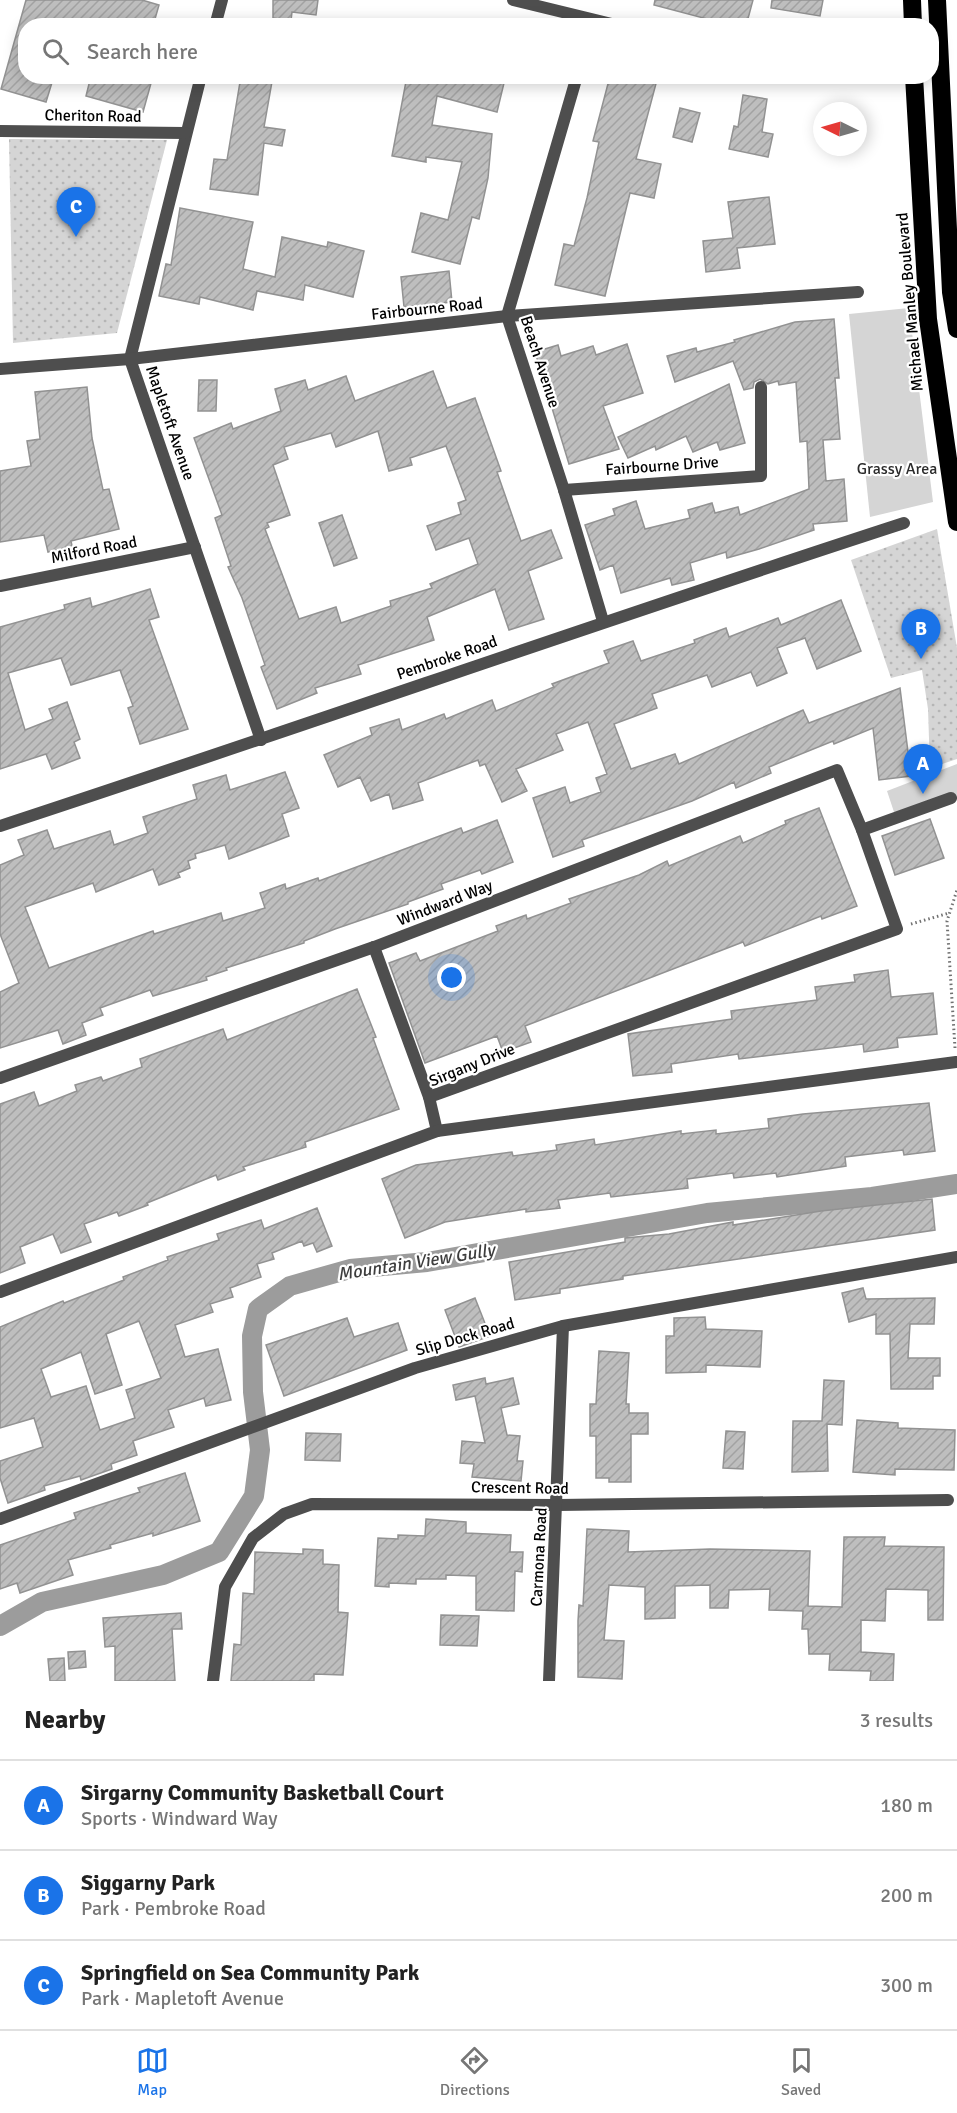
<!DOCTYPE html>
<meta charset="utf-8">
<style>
body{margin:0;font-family:Signika,sans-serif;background:#f2f2f2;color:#222}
.compass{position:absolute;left:813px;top:102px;width:54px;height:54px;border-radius:50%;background:#fff;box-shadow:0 3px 15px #0003;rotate:275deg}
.you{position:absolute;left:452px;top:978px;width:21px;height:21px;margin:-15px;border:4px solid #fff;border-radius:50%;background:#1a73e8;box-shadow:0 0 0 9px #1a73e833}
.badge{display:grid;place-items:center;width:39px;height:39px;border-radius:50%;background:#1a73e8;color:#fff;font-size:20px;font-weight:700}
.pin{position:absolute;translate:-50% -50px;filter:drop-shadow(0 2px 3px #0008)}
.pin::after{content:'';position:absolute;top:32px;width:21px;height:18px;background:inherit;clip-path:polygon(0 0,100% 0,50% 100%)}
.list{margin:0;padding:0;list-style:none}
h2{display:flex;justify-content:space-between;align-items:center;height:78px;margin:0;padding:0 24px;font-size:26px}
h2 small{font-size:20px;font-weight:400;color:#767676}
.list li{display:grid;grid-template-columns:39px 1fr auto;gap:18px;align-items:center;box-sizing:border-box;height:90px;padding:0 24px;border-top:2px solid #e0e0e0}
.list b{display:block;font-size:22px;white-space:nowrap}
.list p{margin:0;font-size:20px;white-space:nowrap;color:#767676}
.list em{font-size:20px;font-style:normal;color:#767676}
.icon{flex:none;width:33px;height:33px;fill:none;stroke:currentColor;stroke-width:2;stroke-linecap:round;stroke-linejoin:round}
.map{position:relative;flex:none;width:957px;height:1681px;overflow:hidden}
.search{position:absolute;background:#fff;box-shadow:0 3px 15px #0003;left:18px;right:18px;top:18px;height:66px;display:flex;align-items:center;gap:15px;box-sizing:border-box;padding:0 21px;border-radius:24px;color:#767676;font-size:22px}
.sheet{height:348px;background:#fff}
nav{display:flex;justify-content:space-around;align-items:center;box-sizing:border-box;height:84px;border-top:2px solid #e0e0e0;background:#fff;font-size:16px;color:#767676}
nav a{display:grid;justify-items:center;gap:3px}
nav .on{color:#1a73e8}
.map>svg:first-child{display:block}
</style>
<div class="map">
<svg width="957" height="1681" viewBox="0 0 957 1681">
<defs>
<pattern id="park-dots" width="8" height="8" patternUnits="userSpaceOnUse" patternTransform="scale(1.5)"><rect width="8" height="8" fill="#d5d5d5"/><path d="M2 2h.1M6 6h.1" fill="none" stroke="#b5b5b5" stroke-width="1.8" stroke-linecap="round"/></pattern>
<pattern id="building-hatch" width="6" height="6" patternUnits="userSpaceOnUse" patternTransform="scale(1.5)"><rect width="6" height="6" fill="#bebebe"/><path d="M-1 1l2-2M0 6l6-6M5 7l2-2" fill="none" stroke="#a2a2a2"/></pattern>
</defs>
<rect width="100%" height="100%" fill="#fff"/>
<g fill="url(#park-dots)">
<polygon points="9,139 167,140 117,333 13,343"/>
<polygon points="937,529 957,648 957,759 930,768 928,709 922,670 891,678 851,560"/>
</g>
<g fill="#d5d5d5">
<polygon points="909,308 933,502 870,517 849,314"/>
<polygon points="957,764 957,797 896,818 887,791"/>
</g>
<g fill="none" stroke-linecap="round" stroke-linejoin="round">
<polyline stroke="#9c9c9c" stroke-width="20" points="0,1626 42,1602 163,1575 219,1552 254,1496 260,1450 253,1392 252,1336 258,1309 290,1286 350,1269 427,1262 707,1213 872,1197 957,1184"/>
</g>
<g fill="url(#building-hatch)" stroke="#929292" stroke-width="1.5" fill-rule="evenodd">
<polygon points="26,0 142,0 159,5 153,26 26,26 26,76 54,76 46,102 1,89"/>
<polygon points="273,0 318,0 316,15 292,12 291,21 273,18"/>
<polygon points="655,0 753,0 746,26 714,26 715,21 654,5"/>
<polygon points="772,0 823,0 820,16 771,8"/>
<polygon points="91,76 153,76 143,112 86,96"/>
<polygon points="241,76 273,76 264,127 285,130 282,146 264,143 258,195 210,189 214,159 227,160"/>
<polygon points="407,76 479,76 504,83 497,112 437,96 432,125 492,134 488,178 479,219 472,217 460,264 412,252 421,213 448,220 462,162 426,157 426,162 392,156"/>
<polygon points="610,76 658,76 636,159 661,164 654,198 630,193 605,296 555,285 564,244 574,246 587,198 599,142 593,141"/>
<polygon points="743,95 767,99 762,132 773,134 768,157 729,149 734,126 738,127"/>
<polygon points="680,108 700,113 692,142 673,137"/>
<polygon points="769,197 775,244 737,248 740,268 706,272 703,241 733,238 728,202"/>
<polygon points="180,208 253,222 243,269 275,277 282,237 327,247 328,242 364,251 353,297 305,285 303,300 257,291 253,310 200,297 199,304 159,296 166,264 171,265"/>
<polygon points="449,271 452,302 404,307 401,277"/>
<polygon points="834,319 839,378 835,378 840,439 823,440 826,481 844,479 847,521 813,524 814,530 759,549 727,558 726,552 690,563 694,580 672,585 670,578 621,593 613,565 600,570 585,525 615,515 613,509 636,501 645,529 690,518 688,510 712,503 715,513 738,507 740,515 809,489 807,441 800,442 796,382 779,385 778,381 768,384 760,379 754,382 753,388 744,390 733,361 675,382 667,356 696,348 697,352 735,342 734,340 795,322"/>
<polygon points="627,344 643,393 603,406 619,449 569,464 535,352 558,345 561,356 593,346 596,355"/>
<path d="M433,371L447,408L475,398L501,471L497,472L521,541L551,530L562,558L528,571L544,619L509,630L495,589L427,617L434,640L358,665L361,674L315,688L317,693L277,709L261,667L265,665L242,598L228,567L231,566L215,518L222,515L194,438L231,423L233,429L281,411L275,389L305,380L308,390L346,376L355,401ZM378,431L389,471L412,465L410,458L446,446L466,500L458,503L461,514L427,526L436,550L469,538L478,564L430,584L432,588L390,601L391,606L341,623L336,607L299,619L265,529L269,527L267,523L290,515L273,465L288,459L284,447L331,433L336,447Z"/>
<polygon points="199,380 217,380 216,411 198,411"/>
<polygon points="729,384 745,443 720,450 717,442 693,452 686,436 656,450 655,446 628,458 618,437"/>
<polygon points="87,387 92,438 103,490 109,489 119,529 71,541 72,546 48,552 44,535 0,542 0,471 31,466 27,441 40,439 35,392"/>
<polygon points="342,515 357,558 334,566 319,523"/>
<polygon points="150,589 159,617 149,620 188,729 140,744 128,708 133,706 120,670 71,685 61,658 8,673 25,730 53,719 49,709 67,702 80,739 74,742 80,758 52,769 46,754 0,769 0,627 65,609 64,605 90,598 92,607"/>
<polygon points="841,600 861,651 817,669 805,638 777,648 787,673 757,686 751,672 712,687 707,675 652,694 657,708 614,724 631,769 675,754 679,764 803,710 809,723 900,688 911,776 879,780 873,728 834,744 833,741 769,767 771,773 736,788 734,782 692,801 582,840 584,846 553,857 533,798 565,787 570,803 601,792 596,778 607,774 588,722 556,734 563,750 516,769 527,791 502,802 485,764 480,766 478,760 418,783 423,800 393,809 389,794 371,801 360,777 338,787 324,755 372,735 370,728 399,719 402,730 444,714 446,719 492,700 496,711 554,687 552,684 609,663 604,651 633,641 641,661 695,643 694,640 726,628 729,637 778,618 781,625"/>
<polygon points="285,772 299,808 282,814 289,836 229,859 225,845 195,854 196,858 188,861 190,868 178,873 180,877 159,885 153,869 96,892 93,883 25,907 49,968 153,931 154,934 221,913 223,921 265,908 260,893 285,884 286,889 318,878 319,881 461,828 463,833 497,820 513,862 482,874 480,870 441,884 443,889 408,902 408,904 335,929 304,941 304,943 226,968 227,970 206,977 207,980 153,996 150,990 100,1008 103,1015 82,1023 86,1035 63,1044 58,1030 0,1048 0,992 19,983 0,934 0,865 24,855 18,840 47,830 54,849 110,831 114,845 148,833 143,817 197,799 193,785 226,775 230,790"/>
<polygon points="819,808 857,906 822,919 821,916 745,946 743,942 525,1026 531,1042 503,1052 497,1036 425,1063 389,963 416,953 420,961 498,931 496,926 526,915 527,919 571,903 569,899 639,875 667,861 669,866 740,836 743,843 786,824 785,821"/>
<polygon points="930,819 944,858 895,875 882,836"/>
<polygon points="888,970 891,997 933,993 937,1034 897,1038 898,1047 864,1052 863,1044 739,1059 738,1054 671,1064 672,1072 633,1076 628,1034 732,1019 731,1011 817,1000 815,987 855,982 854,975"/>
<polygon points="357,989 376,1037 373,1038 399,1109 305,1142 306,1147 243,1167 245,1170 218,1180 216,1175 147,1203 148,1205 119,1216 117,1212 84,1224 91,1242 61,1253 53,1234 20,1247 25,1263 0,1273 0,1104 34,1092 39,1106 77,1091 75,1085 101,1077 103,1081 142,1067 140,1059 223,1029 227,1040"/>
<polygon points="929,1103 935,1151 904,1155 903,1150 845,1157 846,1166 777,1177 776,1173 734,1178 733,1173 687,1179 688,1188 611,1197 610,1193 558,1200 560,1208 526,1212 526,1209 445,1222 405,1238 382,1179 416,1165 512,1152 513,1156 557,1150 556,1145 594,1139 595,1145 681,1131 681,1134 716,1130 716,1134 769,1128 768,1119 803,1114"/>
<polygon points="932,1199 935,1230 623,1276 623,1279 560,1289 560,1293 515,1300 509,1262 625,1242 625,1238 669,1234 733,1222 733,1225 821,1211"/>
<path d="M317,1208L332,1246L317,1252L313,1243L304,1246L302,1241L272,1253L274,1259L257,1264L261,1277L230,1288L233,1297L210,1304L213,1312L175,1325L185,1357L218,1349L231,1400L206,1406L204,1398L168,1410L174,1427L133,1441L137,1455L111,1464L112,1469L81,1480L80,1476L44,1486L45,1490L8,1503L0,1478V1461L43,1447L34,1418L0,1428V1327L63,1301L64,1303L124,1280L123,1277L168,1260L167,1257L219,1240L217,1234L261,1220L264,1229ZM139,1321L161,1378L126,1390L135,1418L100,1430L86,1386L51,1397L41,1369L81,1352L95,1394L122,1385L106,1334Z"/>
<polygon points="863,1288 866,1299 935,1298 934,1324 910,1324 908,1358 940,1358 940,1376 933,1376 933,1389 891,1389 890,1334 876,1334 876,1314 849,1322 842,1293"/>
<polygon points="475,1298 490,1336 459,1347 445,1310"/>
<polygon points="705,1317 706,1329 762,1331 760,1367 706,1365 706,1372 666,1373 666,1336 674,1336 674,1318"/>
<polygon points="347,1318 354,1337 398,1323 407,1350 284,1396 266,1345"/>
<polygon points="599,1351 629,1353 626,1404 629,1404 629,1413 648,1413 648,1434 631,1434 631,1482 609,1482 609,1478 596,1478 596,1436 590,1436 590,1404 596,1404"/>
<polygon points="485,1378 486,1384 513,1378 519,1404 501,1408 507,1435 520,1436 517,1461 523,1461 521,1481 472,1477 474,1464 460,1463 462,1441 485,1443 475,1396 456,1400 453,1385"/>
<polygon points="824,1380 844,1381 842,1425 827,1424 828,1471 792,1472 793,1421 822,1421"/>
<polygon points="857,1420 898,1423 898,1428 955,1430 954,1470 895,1469 895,1475 853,1472"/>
<polygon points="726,1431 745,1432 743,1469 723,1468"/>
<polygon points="306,1433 341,1434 340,1461 305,1460"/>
<polygon points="185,1473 200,1521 153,1536 153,1533 110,1545 111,1548 68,1560 73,1575 20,1593 17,1583 0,1589 0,1545 76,1519 74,1513 140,1492 138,1488"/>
<polygon points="426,1519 466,1522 466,1533 511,1535 510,1552 523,1552 522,1572 515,1571 514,1611 476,1610 476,1576 446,1575 446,1579 416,1579 416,1584 389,1583 389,1587 375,1586 378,1538 398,1539 398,1535 425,1536"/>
<polygon points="587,1529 629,1531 628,1552 710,1549 810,1551 808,1606 842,1607 844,1537 885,1537 884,1546 944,1547 943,1620 928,1620 928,1590 886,1589 885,1621 861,1620 861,1652 894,1654 893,1681 870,1681 871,1671 829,1670 830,1654 809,1654 808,1629 802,1629 803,1611 769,1610 770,1589 729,1590 728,1608 710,1608 710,1585 675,1586 675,1618 645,1619 645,1587 609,1585 604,1640 624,1641 622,1679 578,1677 578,1621 579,1605 583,1606"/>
<polygon points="303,1549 323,1550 323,1564 339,1565 338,1612 348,1613 343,1675 314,1674 314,1681 231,1681 234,1644 241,1645 243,1593 254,1594 255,1552 303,1554"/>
<polygon points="181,1613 182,1629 172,1629 175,1681 115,1681 115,1646 105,1647 103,1618"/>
<polygon points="441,1615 479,1616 477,1646 440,1645"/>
<polygon points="85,1651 86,1667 69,1669 68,1652"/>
<polygon points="64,1658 65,1681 50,1681 48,1659"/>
</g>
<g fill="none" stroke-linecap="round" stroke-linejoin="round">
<g stroke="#707070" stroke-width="3" stroke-dasharray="1.5 3" stroke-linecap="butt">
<polyline points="911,924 949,913"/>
<polyline points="955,1048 947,921 957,890"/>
</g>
<g stroke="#4e4e4e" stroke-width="12">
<polyline points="513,0 620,26"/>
<polyline points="215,26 222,0"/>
<polyline points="201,76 130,359 261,740"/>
<polyline points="577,76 507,316 564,490 603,621"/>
<polyline points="0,131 185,133"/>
<polyline points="0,369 130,359 507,316 858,292"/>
<polyline points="564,490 761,476 761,387"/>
<polyline points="0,586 195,547"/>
<path d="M0,826C302,727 602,621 904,523"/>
<polyline points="862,830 951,798"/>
<polyline points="374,947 429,1097"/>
<polyline points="0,1078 374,947 837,770 862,830 897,929 429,1097 437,1131 0,1292"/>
<polyline points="437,1131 956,1062"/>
<polyline points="0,1519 415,1368 563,1326 957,1257"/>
<polyline points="213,1681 225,1587 253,1538 284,1514 312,1504 558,1505 948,1500"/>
<polyline points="549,1681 563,1326"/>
</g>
<g stroke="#000" stroke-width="18">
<polyline points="912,0 913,26"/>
<polyline points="937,0 951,292 957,329"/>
<polyline points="914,76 928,319 957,522"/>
</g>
</g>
<g text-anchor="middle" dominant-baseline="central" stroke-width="4.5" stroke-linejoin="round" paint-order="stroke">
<g font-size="16" fill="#000" stroke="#fff">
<text transform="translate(93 116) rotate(1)">Cheriton Road</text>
<text transform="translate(910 302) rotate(-95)">Michael Manley Boulevard</text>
<text transform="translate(427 309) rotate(-6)">Fairbourne Road</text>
<text transform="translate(540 362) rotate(72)">Beach Avenue</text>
<text transform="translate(170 423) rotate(71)">Mapletoft Avenue</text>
<text transform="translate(662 466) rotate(-4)">Fairbourne Drive</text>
<text transform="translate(94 550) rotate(-11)">Milford Road</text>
<text transform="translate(447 658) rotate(-19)">Pembroke Road</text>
<text transform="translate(445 903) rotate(-21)">Windward Way</text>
<text transform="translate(472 1065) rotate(-22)">Sirgany Drive</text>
<text transform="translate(465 1337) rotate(-16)">Slip Dock Road</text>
<text transform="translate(520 1488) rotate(1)">Crescent Road</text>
<text transform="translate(539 1557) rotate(-87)">Carmona Road</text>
</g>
<g font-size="16" fill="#2c2c2c" stroke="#fff">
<text x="897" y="469">Grassy Area</text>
</g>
<g font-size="18" font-style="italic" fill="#3d3d3d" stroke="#fff">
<text transform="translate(416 1262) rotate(-9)">Mountain View Gully</text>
</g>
</g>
</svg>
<svg class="compass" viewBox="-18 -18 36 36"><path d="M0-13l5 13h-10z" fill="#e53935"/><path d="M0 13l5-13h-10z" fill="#767676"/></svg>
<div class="you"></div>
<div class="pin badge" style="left:923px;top:794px">A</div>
<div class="pin badge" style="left:921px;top:659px">B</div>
<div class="pin badge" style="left:76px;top:237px">C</div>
<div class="search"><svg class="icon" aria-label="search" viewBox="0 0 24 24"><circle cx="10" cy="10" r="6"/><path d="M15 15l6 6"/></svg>Search here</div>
</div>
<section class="sheet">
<h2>Nearby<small>3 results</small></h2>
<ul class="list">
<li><span class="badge">A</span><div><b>Sirgarny Community Basketball Court</b><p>Sports · Windward Way</p></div><em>180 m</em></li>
<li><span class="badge">B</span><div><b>Siggarny Park</b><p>Park · Pembroke Road</p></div><em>200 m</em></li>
<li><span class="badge">C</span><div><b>Springfield on Sea Community Park</b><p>Park · Mapletoft Avenue</p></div><em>300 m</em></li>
</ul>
</section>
<nav>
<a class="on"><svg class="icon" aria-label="map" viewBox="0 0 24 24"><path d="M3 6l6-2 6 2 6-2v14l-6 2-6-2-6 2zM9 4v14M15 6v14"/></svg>Map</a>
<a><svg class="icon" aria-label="directions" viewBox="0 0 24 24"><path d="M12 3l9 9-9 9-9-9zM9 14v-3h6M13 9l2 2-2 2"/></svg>Directions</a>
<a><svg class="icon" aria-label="saved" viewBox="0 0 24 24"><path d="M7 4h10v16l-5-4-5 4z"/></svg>Saved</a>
</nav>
